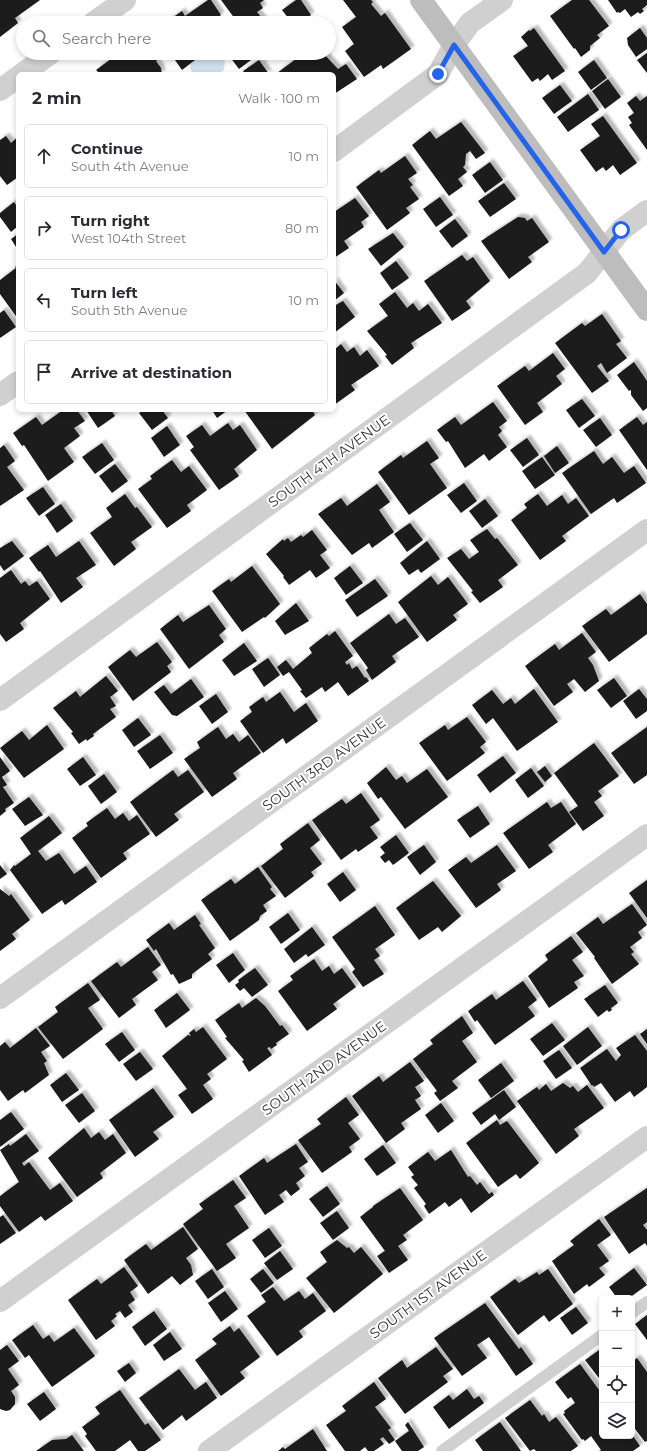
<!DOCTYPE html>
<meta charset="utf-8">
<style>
body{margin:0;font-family:Montserrat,sans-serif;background:#f2f2f3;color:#2b2b33}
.controls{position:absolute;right:12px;bottom:12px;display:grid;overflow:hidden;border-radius:6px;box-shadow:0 2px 6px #0003}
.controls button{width:36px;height:36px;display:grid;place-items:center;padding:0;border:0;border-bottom:1px solid #e1e1e2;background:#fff;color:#2b2b33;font:20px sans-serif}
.stop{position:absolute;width:12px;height:12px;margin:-9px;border:3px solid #2563eb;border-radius:50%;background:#fff}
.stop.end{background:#2563eb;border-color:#fff;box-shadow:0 1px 4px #0008}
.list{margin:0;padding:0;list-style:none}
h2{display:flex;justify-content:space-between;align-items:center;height:52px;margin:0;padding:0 16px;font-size:17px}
h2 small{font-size:13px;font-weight:400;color:#7c7c81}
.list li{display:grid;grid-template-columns:26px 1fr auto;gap:12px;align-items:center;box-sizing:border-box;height:64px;margin:0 8px 8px;padding:0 8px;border:1px solid #e1e1e2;border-radius:6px}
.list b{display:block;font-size:15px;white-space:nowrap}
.list p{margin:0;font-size:13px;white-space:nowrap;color:#7c7c81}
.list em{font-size:13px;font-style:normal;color:#7c7c81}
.icon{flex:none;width:22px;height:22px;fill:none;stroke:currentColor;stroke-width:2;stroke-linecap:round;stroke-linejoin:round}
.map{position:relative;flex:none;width:647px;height:1451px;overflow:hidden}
.search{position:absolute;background:#fff;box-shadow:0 2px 6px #0003;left:16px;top:16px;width:320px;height:44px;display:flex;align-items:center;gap:10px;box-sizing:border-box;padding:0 14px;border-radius:22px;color:#7c7c81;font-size:15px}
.panel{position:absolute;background:#fff;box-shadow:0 2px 6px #0003;left:16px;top:72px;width:320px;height:340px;border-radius:6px}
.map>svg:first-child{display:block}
</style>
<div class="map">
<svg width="647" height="1451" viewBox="0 0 647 1451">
<defs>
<filter id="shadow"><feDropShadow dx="3.5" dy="-3.5" stdDeviation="1" flood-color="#0004"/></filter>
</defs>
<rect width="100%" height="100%" fill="#fff"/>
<polygon fill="#cfe2ee" points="213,54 222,57 225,61 224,70 217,74 193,74 190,68 191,62 196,59 204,59"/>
<g fill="#1a1a1a" filter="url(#shadow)">
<polygon points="0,0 40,0 15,18 18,23 0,37"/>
<polygon points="208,0 211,0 221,15 214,20 216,23 165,23 182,11 185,16"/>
<polygon points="221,0 264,0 260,3 263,8 257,12 265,22 238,23"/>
<polygon points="296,0 301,0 311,15 301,23 292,23 282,10"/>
<polygon points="343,0 371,0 373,2 371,4 381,16 385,13 411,49 383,69 381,65 364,77 345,51 354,44 342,27 356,17"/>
<polygon points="572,0 589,0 609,26 597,35 600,38 590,46 590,50 581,57 575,48 574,49 550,16"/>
<polygon points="608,0 647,0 647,5 642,9 644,11 640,14 638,12 631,17 625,9 620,13 618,12 617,13"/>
<polygon points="534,28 565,71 552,80 548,74 540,81 538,78 532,82 513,56 528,46 521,37 529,30 530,31"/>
<polygon points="640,28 647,38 647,49 636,57 628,45 627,38"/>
<polygon points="119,53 123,58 129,53 167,53 156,61 161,68 162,74 100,74 96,70"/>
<polygon points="170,53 198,53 200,56 182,70"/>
<polygon points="227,53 251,53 255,57 239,69"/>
<polygon points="304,53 323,53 338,69 346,64 357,79 334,94 334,74 278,74 277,73"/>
<polygon points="647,53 647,73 637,60"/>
<polygon points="259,60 269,74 245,74 243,71"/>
<polygon points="594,60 607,78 591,90 578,72"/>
<polygon points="608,79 621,97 605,109 592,91"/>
<polygon points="560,85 572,101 554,114 542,98"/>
<polygon points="588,94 599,110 568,132 557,117"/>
<polygon points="636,96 640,101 647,96 647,150 629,125 632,123 628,117 634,113 627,103"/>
<polygon points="603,116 637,163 620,175 613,165 606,171 603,167 596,172 580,150 600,136 591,124"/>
<polygon points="461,122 485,153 476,159 470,151 466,154 465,165 463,167 467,172 458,179 463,186 449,196 412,145 430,131 436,139"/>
<polygon points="6,136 11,143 18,137 18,177 7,185 0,176 0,140"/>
<polygon points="405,156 417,173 408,179 413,185 410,187 419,199 406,208 410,213 387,230 356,187 379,170 381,173"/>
<polygon points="490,162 503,180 485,193 472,175"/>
<polygon points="504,183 516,199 490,217 478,201"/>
<polygon points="440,197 453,215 436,227 423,209"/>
<polygon points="355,198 369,216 361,222 364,227 344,241 349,248 334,258 334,212"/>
<polygon points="14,202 18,208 18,226 11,232 0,217 0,213"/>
<polygon points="518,217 525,218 527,221 532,218 549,242 528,257 532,262 509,279 481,241"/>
<polygon points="455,219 468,236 452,248 439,231"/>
<polygon points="393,233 404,247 381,266 368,249"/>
<polygon points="18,234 18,250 11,239"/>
<polygon points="462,255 467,261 473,257 490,281 466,301 471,308 452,321 424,281"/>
<polygon points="396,261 409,278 392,290 380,273"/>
<polygon points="18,265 18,319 0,294 0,280 16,268 15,267"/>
<polygon points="334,280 344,293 334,301"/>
<polygon points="395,292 407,308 413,303 419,311 428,304 442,323 411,343 414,348 392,365 385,356 387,355 367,331 388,316 379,304"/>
<polygon points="343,301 355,317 334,333 334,306"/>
<polygon points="4,310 16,327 0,338 0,313"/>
<polygon points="602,314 621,341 616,344 627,358 607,373 601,363 597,366 609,381 592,393 555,343 582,323 585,326"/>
<polygon points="341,344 347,352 354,347 360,356 367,350 379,366 351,385 355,390 334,405 334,350"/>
<polygon points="553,353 565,369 556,376 562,384 537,403 543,412 525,425 497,386 525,366 529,371"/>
<polygon points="634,362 647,381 647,408 643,411 631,395 631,390 629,391 617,375"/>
<polygon points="582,399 595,416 579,428 566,410"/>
<polygon points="493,402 507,421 499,427 502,431 498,435 507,447 489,461 484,454 465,468 448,441 446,442 437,430 455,417 461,425"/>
<polygon points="63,410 77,410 85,421 74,428 80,436 64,448 74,462 48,481 24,445 22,446 13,433 36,417 42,425"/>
<polygon points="86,410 111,410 115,416 98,428"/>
<polygon points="143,410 162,410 168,418 152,430 139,413"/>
<polygon points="212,410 228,410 217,418"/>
<polygon points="244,410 312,410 315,415 272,449"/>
<polygon points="637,417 643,425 647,422 647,470 619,430"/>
<polygon points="600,418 612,435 596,447 583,430"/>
<polygon points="228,423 233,430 240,425 257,450 234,469 239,476 219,490 190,450 194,447 186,436 202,425 210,436"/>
<polygon points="167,426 180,445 164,457 151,438"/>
<polygon points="527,438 539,455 523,467 510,450"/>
<polygon points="427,441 439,458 430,464 447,488 409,515 378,472 401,455 403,458"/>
<polygon points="102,443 114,460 95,474 82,457"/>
<polygon points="4,445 15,461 7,467 24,490 0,506 0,448"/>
<polygon points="557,446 569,463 555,473 544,456"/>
<polygon points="594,451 603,464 612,457 624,473 634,466 646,483 617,503 614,498 591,514 562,473"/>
<polygon points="542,457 555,475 535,489 522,471"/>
<polygon points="172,460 181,472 189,466 207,490 187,505 191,511 167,528 138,489 152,479 150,476"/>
<polygon points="115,464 128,481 112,493 99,476"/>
<polygon points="464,483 477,501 461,513 447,495"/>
<polygon points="377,484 390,502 379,510 394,532 372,548 369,543 352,555 318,514 341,498 347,506"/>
<polygon points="43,487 55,504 39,516 26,498"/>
<polygon points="125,494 135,508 137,507 152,527 131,542 136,549 114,566 90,533 112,517 106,508"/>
<polygon points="538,494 547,506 562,495 568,504 576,498 589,516 562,536 566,541 540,560 511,520 527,508 524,504"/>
<polygon points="485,499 498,516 482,528 469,511"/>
<polygon points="61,504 73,521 57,533 45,515"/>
<polygon points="410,523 423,540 407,552 394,534"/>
<polygon points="487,529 495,539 497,538 518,565 498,580 503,587 480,603 471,592 473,591 447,558 461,549 469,559 479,552 470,540"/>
<polygon points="312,530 327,550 320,555 330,568 316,578 310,570 289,585 283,577 284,576 266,554 283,539 284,541 288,538 291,542 301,535 303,537"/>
<polygon points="12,541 24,556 4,571 0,565 0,548"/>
<polygon points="79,541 96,565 76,578 83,587 61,603 40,571 39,572 29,558 48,545 56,557"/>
<polygon points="427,541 440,559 421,573 418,569 409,575 400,563"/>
<polygon points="252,566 280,604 265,618 264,617 242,632 212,591 229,579 231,582"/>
<polygon points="350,566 363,583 346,595 334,578"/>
<polygon points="11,570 21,584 25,581 29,586 37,581 50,599 20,623 24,629 6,642 0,634 0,578"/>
<polygon points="431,576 438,585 448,577 468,604 453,615 457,620 427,642 398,602"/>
<polygon points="375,579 388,596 357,617 345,600"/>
<polygon points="640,594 647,604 647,634 609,662 582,626 606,609 611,615"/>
<polygon points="296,603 309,621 285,635 275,621"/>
<polygon points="209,605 226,629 219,635 224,642 189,669 160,629 178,615 183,622"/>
<polygon points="389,614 396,624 405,618 419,637 392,656 396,662 372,680 366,670 368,668 350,643"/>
<polygon points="335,631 353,656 345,662 347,665 349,663 352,669 357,666 365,678 366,677 369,681 348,696 338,682 325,692 322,687 306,698 300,691 302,690 289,672 283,676 277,667 286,660 293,669 312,653 309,648 327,634 329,636"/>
<polygon points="582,633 596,652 588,658 593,665 599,681 585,692 574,679 567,684 573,692 554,706 525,666 555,644 559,650"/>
<polygon points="157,642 172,662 167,666 171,672 133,701 108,667 130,650 136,657"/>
<polygon points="244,643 257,661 234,676 222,660"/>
<polygon points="268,658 280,675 264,687 252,669"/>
<polygon points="106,676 118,691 110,697 116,706 110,709 116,717 93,734 94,736 87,741 86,739 79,744 71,733 73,732 53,708 76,691 80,697"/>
<polygon points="614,678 627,696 611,708 597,690"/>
<polygon points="191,679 204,697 177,716 172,715 154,692 164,685 171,694"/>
<polygon points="534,689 558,722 517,751 493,718 486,724 472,705 492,690 503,704 511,698 515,704"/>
<polygon points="639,689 647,699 647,711 636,719 623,701"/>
<polygon points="280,692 294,712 306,703 318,721 286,744 283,738 263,753 240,721 252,712 249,707 263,697 266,702"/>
<polygon points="216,694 228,712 212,724 199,706"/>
<polygon points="467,717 486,742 480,747 485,753 447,781 419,743 445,725 448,730"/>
<polygon points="138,718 151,735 134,747 122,730"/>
<polygon points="47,725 64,749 24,778 0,748 22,731 29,740"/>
<polygon points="218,727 226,739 233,734 239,742 248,735 261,753 233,773 237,779 212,797 184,759 200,748 197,742"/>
<polygon points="647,727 647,775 634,784 611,753"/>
<polygon points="160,735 173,753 150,769 137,751"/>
<polygon points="594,743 619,776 598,791 602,796 594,802 604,816 583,831 569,812 578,806 554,773"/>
<polygon points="503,756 516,773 490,793 477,775"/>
<polygon points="0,757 10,771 2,777 7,785 3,787 14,803 5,809 6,811 0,816"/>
<polygon points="83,757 96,775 80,786 67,769"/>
<polygon points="545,766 552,776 545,782 537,772"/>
<polygon points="386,767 396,780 402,776 407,783 427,769 448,797 405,829 381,797 378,799 367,783"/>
<polygon points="531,768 544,786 528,798 515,780"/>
<polygon points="173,770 178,777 188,770 204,792 174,814 179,820 156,837 130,802"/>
<polygon points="104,774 117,792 101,804 88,786"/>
<polygon points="361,793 380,820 370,827 378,838 358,852 356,849 341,860 312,820 342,799 346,804"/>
<polygon points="29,797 43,815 25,826 12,809"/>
<polygon points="547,802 551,808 561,802 576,824 548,845 553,852 529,869 503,833"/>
<polygon points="478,806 490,824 470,838 457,820"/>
<polygon points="107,808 115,819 123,813 129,821 137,815 150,834 123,853 127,859 101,878 72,838 88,826 86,823"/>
<polygon points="49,816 62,833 38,851 46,861 59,853 74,874 86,866 97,882 65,905 62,900 42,914 10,870 14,865 15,866 31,854 20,838"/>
<polygon points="308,823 320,840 310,848 322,864 311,872 314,876 285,898 261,866 283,849 280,844"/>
<polygon points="396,835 409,853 393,865 389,860 385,863 380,857 385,853 380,847"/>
<polygon points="424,845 436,862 420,875 407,857"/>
<polygon points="497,845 516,871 497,884 501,890 476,908 448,870 466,857 471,863"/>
<polygon points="0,865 7,874 0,879"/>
<polygon points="258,867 272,887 270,889 276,896 263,905 267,911 260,916 259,920 230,941 201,900 231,879 235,884"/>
<polygon points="343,872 356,890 340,902 327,884"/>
<polygon points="647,880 647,918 629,893"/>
<polygon points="433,881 461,916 442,932 438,927 419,940 396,908"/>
<polygon points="0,889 9,896 11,894 30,920 12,934 16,939 0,951"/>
<polygon points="632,904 647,925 638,932 642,938 630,947 634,952 631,954 639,964 612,984 594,958 595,957 576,933 598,917 603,924"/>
<polygon points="375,906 395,935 375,949 380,956 374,960 384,974 363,987 352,972 355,969 332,937"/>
<polygon points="288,913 300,930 281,944 269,927"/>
<polygon points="195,915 201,924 199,925 215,948 208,954 212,959 192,974 192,978 179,984 173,974 171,975 156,949 154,951 146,940 169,923 174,930"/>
<polygon points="312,927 325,945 308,957 306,954 294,963 284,949"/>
<polygon points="571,936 583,952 572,960 584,976 574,982 578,988 549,1008 528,976 548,960 545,955"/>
<polygon points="148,947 161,965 152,972 158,980 132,999 136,1005 119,1018 91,981 117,962 121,967"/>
<polygon points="233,953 245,970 229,983 216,965"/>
<polygon points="314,959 322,971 329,966 334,974 342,968 356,987 333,1004 337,1009 307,1031 278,991 293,980 290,976"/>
<polygon points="255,968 268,985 252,997 244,988 240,991 235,985 239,982 238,980"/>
<polygon points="523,981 537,1000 528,1007 535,1016 495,1045 477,1020 475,1022 468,1011 492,994 496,1000"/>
<polygon points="88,983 100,1000 88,1008 103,1029 63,1059 38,1027 58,1012 55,1007"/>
<polygon points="605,985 618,1003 611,1008 612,1010 609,1012 607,1010 598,1017 584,999"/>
<polygon points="177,993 190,1010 166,1028 154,1010"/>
<polygon points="256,998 265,1006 280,1026 282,1025 289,1034 276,1043 277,1045 271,1049 270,1047 267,1048 272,1055 249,1072 242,1061 244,1060 225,1038 227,1037 215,1020 239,1003 242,1008"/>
<polygon points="462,1016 473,1033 462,1041 477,1062 452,1081 458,1088 440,1101 434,1093 437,1091 413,1059 433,1044 430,1040"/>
<polygon points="552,1023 565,1040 543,1056 530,1039"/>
<polygon points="203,1027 227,1059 207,1074 211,1079 203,1085 213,1099 192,1114 178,1095 187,1089 162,1056 188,1035 191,1036 189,1033 194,1029 196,1032"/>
<polygon points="588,1027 602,1046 577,1065 563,1046"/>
<polygon points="36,1028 50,1046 41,1052 47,1061 44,1063 49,1075 25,1093 23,1090 8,1101 0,1090 0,1046 5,1042 10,1048"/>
<polygon points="647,1029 647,1044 640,1034"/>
<polygon points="122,1032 135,1050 119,1062 105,1044"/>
<polygon points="635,1035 647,1051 647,1087 634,1097 630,1091 615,1102 601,1083 594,1087 593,1085 592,1086 580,1068 607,1049 616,1061 621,1055 616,1048"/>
<polygon points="559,1050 572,1068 556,1079 543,1061"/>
<polygon points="140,1052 153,1069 136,1081 123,1064"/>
<polygon points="410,1062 424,1081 415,1087 421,1096 415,1100 421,1109 401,1123 405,1129 386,1143 352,1096 379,1076 383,1082"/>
<polygon points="501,1063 514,1081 491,1098 478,1080"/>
<polygon points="66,1073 79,1090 62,1102 50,1085"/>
<polygon points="563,1083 570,1088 573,1086 578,1092 587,1085 604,1108 574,1129 579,1136 556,1154 517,1101 537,1087 539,1090 546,1084 551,1091"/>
<polygon points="153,1088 174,1117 153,1132 159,1139 135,1157 109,1120"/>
<polygon points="504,1090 516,1107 499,1120 495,1114 481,1125 472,1113"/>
<polygon points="82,1093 95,1111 79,1123 65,1105"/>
<polygon points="346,1097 359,1115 348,1123 360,1139 349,1147 352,1152 322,1173 298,1140 321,1124 317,1119"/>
<polygon points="441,1103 454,1121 438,1133 425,1115"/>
<polygon points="11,1112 24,1129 0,1147 0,1120"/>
<polygon points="497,1120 500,1125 507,1121 539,1163 520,1179 516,1174 498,1187 466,1143"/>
<polygon points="84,1128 91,1138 99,1132 105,1140 113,1134 126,1153 100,1173 103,1178 77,1197 48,1158"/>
<polygon points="26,1134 39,1151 22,1163 24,1166 29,1162 50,1190 60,1183 73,1201 45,1221 41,1216 19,1232 0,1206 0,1196 19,1182 0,1150 9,1144 10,1146"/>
<polygon points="296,1144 308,1162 299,1168 305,1176 296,1183 300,1189 291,1196 286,1190 279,1195 284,1202 265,1215 239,1176 264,1158 267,1163"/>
<polygon points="383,1145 396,1163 377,1176 364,1159"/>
<polygon points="451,1150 468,1177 470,1176 477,1185 480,1182 489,1194 492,1192 494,1195 471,1213 461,1198 449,1207 445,1202 429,1214 424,1206 426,1204 414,1188 418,1185 411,1177 414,1175 408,1167 428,1152 435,1161"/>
<polygon points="233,1180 246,1198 234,1206 249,1228 226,1244 236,1258 217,1271 183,1224 203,1209 199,1204"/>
<polygon points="327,1186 340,1204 323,1217 309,1199"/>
<polygon points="400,1188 423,1220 403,1235 407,1240 398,1246 408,1260 389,1273 377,1256 385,1251 360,1217 373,1207 373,1206"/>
<polygon points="647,1188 647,1222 643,1225 647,1230 647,1246 645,1243 629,1254 604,1217"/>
<polygon points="337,1211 349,1228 333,1240 320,1223"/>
<polygon points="3,1215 16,1233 0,1244 0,1217"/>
<polygon points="599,1219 611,1235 597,1245 609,1261 599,1268 605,1275 589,1287 587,1284 574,1294 552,1261 574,1245 570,1241"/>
<polygon points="183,1227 198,1249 186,1258 191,1265 193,1275 180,1285 172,1276 148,1294 124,1260 146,1244 151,1250"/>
<polygon points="269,1228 282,1246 265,1258 252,1240"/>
<polygon points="337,1240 347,1248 349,1247 354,1253 361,1247 383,1274 334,1313 306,1278 327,1262 320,1252"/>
<polygon points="280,1251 293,1269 277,1280 264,1263"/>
<polygon points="124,1267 138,1286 130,1292 135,1300 128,1305 133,1312 125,1318 120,1311 115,1314 117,1316 111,1321 115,1326 96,1340 68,1300 97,1279 101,1284"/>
<polygon points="634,1268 647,1285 629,1298 617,1298 609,1287"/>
<polygon points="212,1269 224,1287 208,1299 195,1281"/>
<polygon points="263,1269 274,1283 261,1293 250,1279"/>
<polygon points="548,1269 573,1304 549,1322 544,1315 518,1335 490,1297 515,1279 519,1283 537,1272 539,1275"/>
<polygon points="273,1287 284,1301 299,1291 305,1299 313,1293 326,1311 299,1331 303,1337 277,1356 247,1316 266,1302 261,1295"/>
<polygon points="225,1291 238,1309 221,1322 208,1303"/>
<polygon points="485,1303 519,1349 521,1347 533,1364 516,1376 489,1337 477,1345 487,1358 462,1376 434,1338"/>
<polygon points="576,1307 588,1323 572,1335 560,1318"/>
<polygon points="154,1311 167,1329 145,1346 132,1327"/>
<polygon points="647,1315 647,1340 635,1324"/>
<polygon points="33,1325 43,1339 49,1335 54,1342 74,1328 95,1356 52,1387 29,1355 25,1358 12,1340"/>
<polygon points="230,1326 234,1332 239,1328 260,1357 240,1372 245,1378 221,1396 195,1360 217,1344 212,1339"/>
<polygon points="170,1332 182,1349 164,1361 153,1345"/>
<polygon points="7,1345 19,1361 8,1369 19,1385 11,1391 15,1397 15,1404 10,1410 6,1411 0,1409 0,1350"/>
<polygon points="436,1347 453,1369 443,1376 448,1382 405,1414 378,1378 402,1360 407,1368"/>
<polygon points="602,1348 602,1382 585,1360"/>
<polygon points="637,1358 647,1372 647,1441 645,1442 632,1425 632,1362"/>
<polygon points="129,1363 136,1373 125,1382 117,1371"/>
<polygon points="580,1364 602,1394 602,1436 633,1436 640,1446 633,1451 599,1451 601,1450 591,1436 585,1441 583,1439 582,1440 563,1414 565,1413 564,1411 575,1403 571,1397 568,1399 555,1382"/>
<polygon points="179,1369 195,1390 206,1382 217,1398 186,1421 182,1415 163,1430 139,1398"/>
<polygon points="374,1382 386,1399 375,1407 391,1428 388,1430 395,1440 389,1444 383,1437 380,1439 384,1444 374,1451 368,1451 365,1447 360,1451 345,1451 326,1425 346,1411 342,1406"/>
<polygon points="467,1389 474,1399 479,1396 484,1403 449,1429 433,1407 449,1395 453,1400"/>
<polygon points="120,1390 145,1425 148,1423 161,1440 145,1451 138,1451 130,1440 115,1451 96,1451 85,1436 87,1434 82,1427 100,1414 95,1407"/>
<polygon points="44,1392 56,1409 40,1421 27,1404"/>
<polygon points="530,1400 542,1416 544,1414 549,1422 556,1417 578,1446 571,1451 536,1451 534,1449 530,1451 505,1418"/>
<polygon points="408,1422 424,1447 418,1451 402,1451 395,1441 409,1431 405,1425"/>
<polygon points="500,1422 521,1451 483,1451 475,1440"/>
<polygon points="313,1429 327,1451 278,1451 283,1447 285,1449"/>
<polygon points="72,1435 84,1451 36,1451 52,1440 66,1439"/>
</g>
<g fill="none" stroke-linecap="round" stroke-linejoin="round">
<g stroke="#d0d0d0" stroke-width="12">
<polyline points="632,1313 647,1302"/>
<polyline points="442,1451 602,1335"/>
</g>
<g stroke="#d0d0d0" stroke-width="22">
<polyline points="93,23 125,0"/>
<polyline points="22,74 51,53"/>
<polyline points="0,90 18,77"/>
<polyline points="334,151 438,74 454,45 470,23 502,0"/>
<polyline points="0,395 18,382"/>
<polyline points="0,700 587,273 621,230 647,211"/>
<polyline points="0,998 647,530"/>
<polyline points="0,1301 647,835"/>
<polyline points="209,1451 647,1137"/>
</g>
<polyline stroke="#bdbdbd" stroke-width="22" points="421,0 647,310"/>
</g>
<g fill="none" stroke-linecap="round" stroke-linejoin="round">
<polyline stroke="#2563eb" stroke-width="5" points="438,74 454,45 604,252 621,230"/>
</g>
<g text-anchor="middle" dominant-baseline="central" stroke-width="4" stroke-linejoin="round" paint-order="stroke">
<g font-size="14" fill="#333" stroke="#fff">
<text transform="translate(329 461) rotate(-36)">SOUTH 4TH AVENUE</text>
<text transform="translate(324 764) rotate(-36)">SOUTH 3RD AVENUE</text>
<text transform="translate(324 1068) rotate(-36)">SOUTH 2ND AVENUE</text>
<text transform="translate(428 1294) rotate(-36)">SOUTH 1ST AVENUE</text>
</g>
</g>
</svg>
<div class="controls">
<button>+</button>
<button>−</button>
<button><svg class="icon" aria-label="locate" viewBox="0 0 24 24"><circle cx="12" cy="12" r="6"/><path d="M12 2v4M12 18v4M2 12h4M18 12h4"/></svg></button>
<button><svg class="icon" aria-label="layers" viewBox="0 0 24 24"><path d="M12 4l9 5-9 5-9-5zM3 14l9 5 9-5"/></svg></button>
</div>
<div class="stop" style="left:621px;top:230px"></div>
<div class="stop end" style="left:438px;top:74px"></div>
<div class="search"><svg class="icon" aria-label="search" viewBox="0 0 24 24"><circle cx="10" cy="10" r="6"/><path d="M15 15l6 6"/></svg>Search here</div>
<section class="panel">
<h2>2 min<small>Walk · 100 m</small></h2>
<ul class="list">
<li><svg class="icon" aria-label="ahead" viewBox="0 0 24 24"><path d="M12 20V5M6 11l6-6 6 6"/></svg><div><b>Continue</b><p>South 4th Avenue</p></div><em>10 m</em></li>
<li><svg class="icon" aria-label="right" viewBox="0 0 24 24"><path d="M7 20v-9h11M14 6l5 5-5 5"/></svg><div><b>Turn right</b><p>West 104th Street</p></div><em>80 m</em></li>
<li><svg class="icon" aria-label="left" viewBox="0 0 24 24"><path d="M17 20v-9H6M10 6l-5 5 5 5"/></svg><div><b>Turn left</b><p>South 5th Avenue</p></div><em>10 m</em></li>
<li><svg class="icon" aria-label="arrive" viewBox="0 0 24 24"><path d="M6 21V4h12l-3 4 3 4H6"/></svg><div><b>Arrive at destination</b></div></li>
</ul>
</section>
</div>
